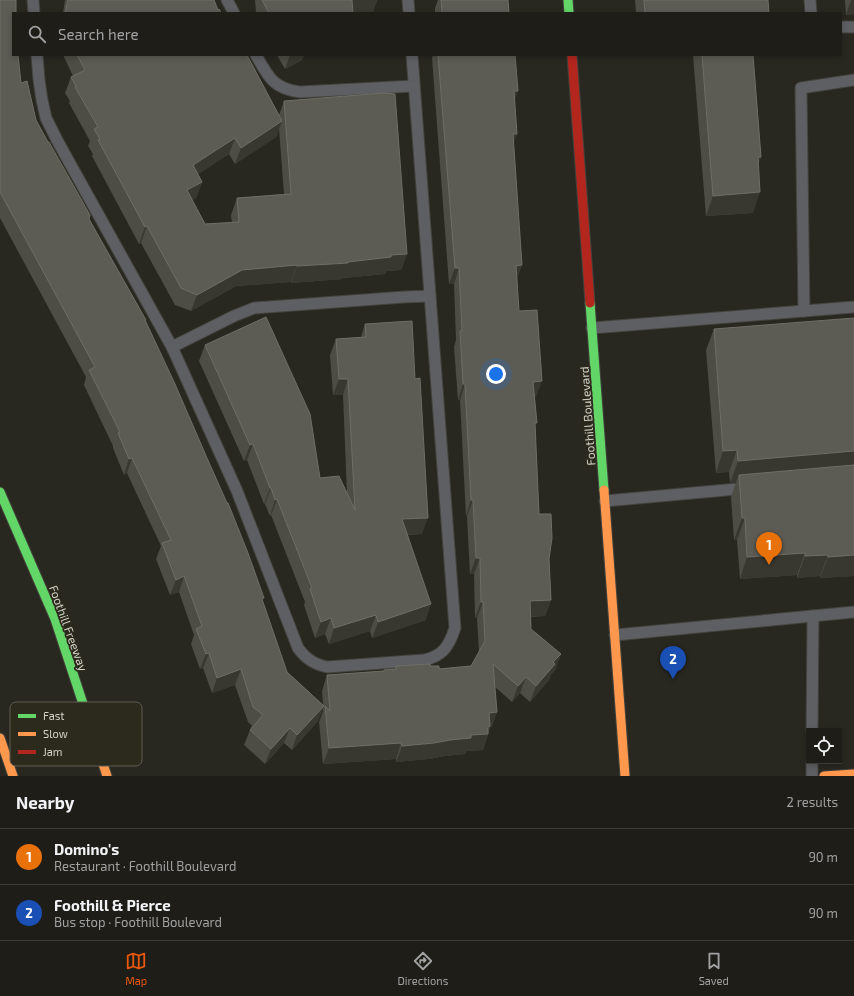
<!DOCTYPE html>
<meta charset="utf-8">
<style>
body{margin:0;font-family:"Exo 2",sans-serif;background:#2b2a25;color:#f1f3f6}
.controls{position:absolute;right:12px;bottom:12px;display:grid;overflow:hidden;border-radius:0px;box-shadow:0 2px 6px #0003}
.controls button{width:36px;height:36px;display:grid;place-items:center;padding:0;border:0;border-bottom:1px solid #3c3b37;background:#1e1d18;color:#f1f3f6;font:20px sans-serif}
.you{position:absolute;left:496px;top:374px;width:14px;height:14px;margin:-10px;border:3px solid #fff;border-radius:50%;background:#1a73e8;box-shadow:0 0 0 6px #1a73e833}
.badge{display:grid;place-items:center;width:26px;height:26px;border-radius:50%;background:#ea580c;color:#fff;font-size:13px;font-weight:700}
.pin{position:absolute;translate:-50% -33px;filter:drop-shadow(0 1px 2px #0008)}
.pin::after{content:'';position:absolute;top:21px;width:14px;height:12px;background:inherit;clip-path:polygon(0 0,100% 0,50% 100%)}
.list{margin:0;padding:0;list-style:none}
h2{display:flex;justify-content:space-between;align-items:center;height:52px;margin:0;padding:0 16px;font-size:17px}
h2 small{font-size:13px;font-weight:400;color:#a1a2a2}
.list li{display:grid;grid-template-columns:26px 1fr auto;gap:12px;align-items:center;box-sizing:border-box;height:56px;padding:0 16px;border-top:1px solid #3c3b37}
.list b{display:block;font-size:15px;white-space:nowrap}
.list p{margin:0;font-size:13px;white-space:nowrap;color:#a1a2a2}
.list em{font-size:13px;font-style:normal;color:#a1a2a2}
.icon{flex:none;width:22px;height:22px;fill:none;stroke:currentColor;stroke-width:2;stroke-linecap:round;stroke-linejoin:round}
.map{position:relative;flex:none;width:854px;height:776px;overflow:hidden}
.search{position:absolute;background:#1e1d18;box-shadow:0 2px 6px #0003;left:12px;right:12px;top:12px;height:44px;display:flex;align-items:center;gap:10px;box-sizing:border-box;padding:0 14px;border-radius:0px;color:#a1a2a2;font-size:15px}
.sheet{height:164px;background:#1e1d18}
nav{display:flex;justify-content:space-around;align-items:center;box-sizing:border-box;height:56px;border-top:1px solid #3c3b37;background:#1e1d18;font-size:11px;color:#a1a2a2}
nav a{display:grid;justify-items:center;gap:2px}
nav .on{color:#ea580c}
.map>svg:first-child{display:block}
</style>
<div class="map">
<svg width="854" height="776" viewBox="0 0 854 776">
<rect width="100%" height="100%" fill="#282720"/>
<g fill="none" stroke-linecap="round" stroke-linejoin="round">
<g stroke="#43423c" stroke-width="13">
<g id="lane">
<polyline points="33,0 34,13"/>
<polyline points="227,0 234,13"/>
<polyline points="408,0 409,13"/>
<polyline points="810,0 811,13"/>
<polyline points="841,27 854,27"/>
<path d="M37,55L39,80L42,100L46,118L58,142L172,347L237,491L298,648C306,659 314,664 327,667L424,660C443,656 449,646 455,628L412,55"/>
<path d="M256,55C268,77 274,89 300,92L414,86"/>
<polyline points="804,311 801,88 854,80"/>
<polyline points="592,328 854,307"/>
<polyline points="172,347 234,316 254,308 404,297 430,296"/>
<polyline points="605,501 748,488"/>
<polyline points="615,635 854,612"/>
<polyline points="812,731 813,616"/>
<polyline points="812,776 812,761"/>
</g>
</g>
<g stroke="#43423c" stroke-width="11">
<g id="fast">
<polyline points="568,0 569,13"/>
<polyline points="590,303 604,490"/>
<polyline points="0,492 55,619 91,728"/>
</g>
</g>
<g stroke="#43423c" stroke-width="11">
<g id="slow">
<polyline points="604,490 625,776"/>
<polyline points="91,728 107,776"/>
<polyline points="0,738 13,776"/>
<polyline points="824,776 854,774"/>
</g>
</g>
<g stroke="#43423c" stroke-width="11">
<polyline id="jam" points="572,55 590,303"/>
</g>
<use href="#lane" stroke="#5e5f62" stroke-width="11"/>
<use href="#fast" stroke="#63d668" stroke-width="9"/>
<use href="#slow" stroke="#ff974d" stroke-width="9"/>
<use href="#jam" stroke="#b3261e" stroke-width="9"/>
</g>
<g fill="#4d4d46" fill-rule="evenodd">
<polygon points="0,0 13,13 21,83 36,120 89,219 146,320 145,321 263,602 287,672 323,705 322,691 327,675 384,671 384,670 395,669 396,666 430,666 439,669 471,666 479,652 477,618 475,618 474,574 470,574 467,516 466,516 460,400 458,400 454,347 456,340 454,284 449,284 432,58 433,55 515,55 513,143 522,265 517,278 519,311 536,397 535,397 535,428 539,514 549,559 551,600 545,616 531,617 531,629 561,654 555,670 551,674 549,680 530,702 520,693 512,702 495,687 497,712 491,728 490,728 483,750 466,751 465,754 445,756 429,759 396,762 396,759 323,764 319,722 323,711 323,708 318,721 292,750 284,743 265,764 244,745 250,730 252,726 248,722 235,685 212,693 203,668 200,669 191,644 194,635 179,592 170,595 156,559 161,546 127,473 124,475 113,448 113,446 84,385 86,377 0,218"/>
<polygon points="65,0 214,0 218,10 221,13 63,13"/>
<polygon points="255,0 377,0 373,12 361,13 256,13"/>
<polygon points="438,0 508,0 509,13 435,13 435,8"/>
<polygon points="635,0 768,0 769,13 636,13"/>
<polygon points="845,0 854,0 854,14 846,15"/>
<path d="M63,55H247L279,115L284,101L407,254L401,270L386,271L385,274L343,278V279L291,283V282L236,286L191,311L175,305L141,243L139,244L92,156L93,154L88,146L90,141L69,103L70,101L65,93L71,77L73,76ZM279,129L284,194L237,198L231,215L232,223L205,224L192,200L196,198L202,182L198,174L229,154L235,164L276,137Z"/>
<polygon points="277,55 304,55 302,60 285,69"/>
<polygon points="693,55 753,55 761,157 758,164 753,213 706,216"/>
<polygon points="365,324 422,534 408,535 426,620 372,638 370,631 329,644 325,634 315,638 304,605 305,602 271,515 270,516 265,504 264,504 247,460 244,461 199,361 205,345 320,478 347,494 343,395 333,395 330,355 336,339 361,337"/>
<polygon points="714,329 854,576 820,578 820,576 797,578 797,575 740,579 737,540 734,540 731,497 736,482 730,483 729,472 716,473 706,350"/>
</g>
<g fill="#383831">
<polygon points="351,0 377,0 373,12 361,13 347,13"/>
<polygon points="851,0 854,0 854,14 846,15"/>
<polygon points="290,55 304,55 302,60 285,69"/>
<polygon points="514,91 518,91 512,107"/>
<polygon points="282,121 276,137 235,164 241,148"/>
<polygon points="513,134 517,134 511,150"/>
<polygon points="235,138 229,154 187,181 193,165"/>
<polygon points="758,157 761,157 753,177"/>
<polygon points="202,182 196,198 181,206 187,190"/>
<polygon points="760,192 753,213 706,216 713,196"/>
<polygon points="147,226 141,243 139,244 145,227"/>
<polygon points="407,254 401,270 386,271 385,274 343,278 343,279 291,283 297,266 348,262 391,255"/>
<polygon points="297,265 291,282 236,286 191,311 197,295 242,270"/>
<polygon points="522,265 516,281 516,266"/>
<polygon points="455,268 459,268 454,284 449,284"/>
<polygon points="339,379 348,379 343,395 333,395"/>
<polygon points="542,381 536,397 528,398 533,382"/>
<polygon points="463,384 465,384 460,400 458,400"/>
<polygon points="253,444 247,460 244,461 250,445"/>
<polygon points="737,450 729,472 716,473 723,451"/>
<polygon points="854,451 854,470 739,475 736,482 730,483 738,461"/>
<polygon points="132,458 127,473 124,475 129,459"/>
<polygon points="270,488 271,488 265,504 264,504"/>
<polygon points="277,499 271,515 270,516 275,500"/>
<polygon points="471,500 473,500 467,516 466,516"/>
<polygon points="428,518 422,534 396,535 402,519"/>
<polygon points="742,518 745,518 737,540 734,540"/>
<polygon points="805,553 797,575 740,579 747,557"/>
<polygon points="828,555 820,576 797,578 805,556"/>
<polygon points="854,555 854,576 820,578 828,557"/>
<polygon points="476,558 480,558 474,574 470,574"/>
<polygon points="184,576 179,592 170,595 176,580"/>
<polygon points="551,600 545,616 524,617 530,601"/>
<polygon points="481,602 483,602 477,618 475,618"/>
<polygon points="431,604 426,620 372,638 378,622"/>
<polygon points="376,615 370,631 329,644 334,628"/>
<polygon points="331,618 325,634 315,638 321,622"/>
<polygon points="209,653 203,668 200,669 206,654"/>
<polygon points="561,654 555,670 551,674 549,680 530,702 536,686 553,662"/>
<polygon points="241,669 235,685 212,693 217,678"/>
<polygon points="526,677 520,693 512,702 518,686"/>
<polygon points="324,706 318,721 292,750 297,735"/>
<polygon points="497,712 491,728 490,728 483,750 466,751 465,754 445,756 429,759 396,762 402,746 450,740 471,735 489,713"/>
<polygon points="290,728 284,743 265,764 271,749"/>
<polygon points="401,743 396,759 323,764 329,748"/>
</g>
<g fill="#5c5b54" stroke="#6e6e67">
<polygon points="0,0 16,0 16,13 13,13 13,55 18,55 21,83 27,81 36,120 48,142 49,142 90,215 89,219 146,320 145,320 175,384 207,458 227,503 228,503 248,553 264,598 262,599 287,672 324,706 297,735 290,728 271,749 250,730 263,715 253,707 241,669 217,678 209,653 206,654 196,629 202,626 184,576 176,580 162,543 171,540 132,458 129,459 118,433 120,432 89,370 95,367 0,192"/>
<polygon points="68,0 214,0 218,10 219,9 221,13 65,13"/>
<polygon points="262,0 352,0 353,13 269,13"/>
<polygon points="441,0 508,0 509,13 442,13"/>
<polygon points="644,0 768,0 769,13 645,13"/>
<polygon points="77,55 247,55 282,121 241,148 235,138 193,165 202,182 187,190 205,224 239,222 237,198 291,194 284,101 384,93 395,94 407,254 391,255 391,257 348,262 348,263 297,266 297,265 242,270 197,295 181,288 147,226 145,227 98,140 100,139 94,129 98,127 75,87 76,86 71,77 85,70"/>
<polygon points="438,55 515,55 518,91 514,91 517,134 513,134 522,265 516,266 519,311 537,310 542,381 533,382 537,423 535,423 539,514 551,514 552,538 549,559 551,600 530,601 531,629 561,654 553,662 555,664 536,686 526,677 518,686 493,664 497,712 489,713 490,726 488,727 488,734 471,735 471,738 450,740 434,743 402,746 401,743 329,748 325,706 330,711 327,675 384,671 384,670 396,669 396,666 430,664 430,666 439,666 439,669 471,666 485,641 483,602 481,602 480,558 476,558 473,500 471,500 465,384 463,384 460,331 462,331 459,268 455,268"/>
<polygon points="702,55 753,55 761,157 758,157 760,192 713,196"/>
<polygon points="266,317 310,414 320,478 339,476 355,510 348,379 339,379 336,339 366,337 365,324 412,321 415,379 420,378 428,518 402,519 431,604 378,622 376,615 334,628 331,618 321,622 310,589 312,588 277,499 275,500 271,488 270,488 253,444 250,445 205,345"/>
<polygon points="854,318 854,451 738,461 737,450 723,451 714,329"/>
<polygon points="854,465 854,555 828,557 828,555 805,556 805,553 747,557 745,518 742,518 739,475"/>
</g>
<g text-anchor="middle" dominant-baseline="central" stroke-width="3.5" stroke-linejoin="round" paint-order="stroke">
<g font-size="12" fill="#d4d3cb" stroke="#2b2a1c">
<text transform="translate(587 416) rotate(-94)">Foothill Boulevard</text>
<text transform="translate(69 628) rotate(70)">Foothill Freeway</text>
</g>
</g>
<rect x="10" y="702" width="132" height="64" rx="6" fill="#2b2a1c" stroke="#5e5d51" stroke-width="1"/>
<rect x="18" y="714" width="18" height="4" fill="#63d668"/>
<rect x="18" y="732" width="18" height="4" fill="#ff974d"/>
<rect x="18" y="750" width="18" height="4" fill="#b3261e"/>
<g font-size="11" fill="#d4d3cb">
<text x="43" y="720">Fast</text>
<text x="43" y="738">Slow</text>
<text x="43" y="756">Jam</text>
</g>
</svg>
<div class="controls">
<button><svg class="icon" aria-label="locate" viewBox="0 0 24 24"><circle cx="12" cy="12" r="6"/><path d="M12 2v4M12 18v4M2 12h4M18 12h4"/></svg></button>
</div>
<div class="you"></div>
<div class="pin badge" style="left:769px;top:565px;background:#e8710a">1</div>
<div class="pin badge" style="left:673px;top:679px;background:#1a4fb4">2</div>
<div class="search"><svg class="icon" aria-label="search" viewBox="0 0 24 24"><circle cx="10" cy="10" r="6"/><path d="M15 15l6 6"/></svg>Search here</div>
</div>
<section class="sheet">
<h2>Nearby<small>2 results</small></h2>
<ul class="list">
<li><span class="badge" style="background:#e8710a">1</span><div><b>Domino's</b><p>Restaurant · Foothill Boulevard</p></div><em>90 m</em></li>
<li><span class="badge" style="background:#1a4fb4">2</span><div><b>Foothill &amp; Pierce</b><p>Bus stop · Foothill Boulevard</p></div><em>90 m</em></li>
</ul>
</section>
<nav>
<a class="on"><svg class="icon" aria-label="map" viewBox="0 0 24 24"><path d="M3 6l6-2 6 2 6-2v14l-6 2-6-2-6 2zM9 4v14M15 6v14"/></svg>Map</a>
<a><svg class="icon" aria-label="directions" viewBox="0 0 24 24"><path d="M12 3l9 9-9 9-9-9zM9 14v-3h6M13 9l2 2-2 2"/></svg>Directions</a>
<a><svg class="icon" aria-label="saved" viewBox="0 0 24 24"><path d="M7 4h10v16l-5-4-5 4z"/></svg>Saved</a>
</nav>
